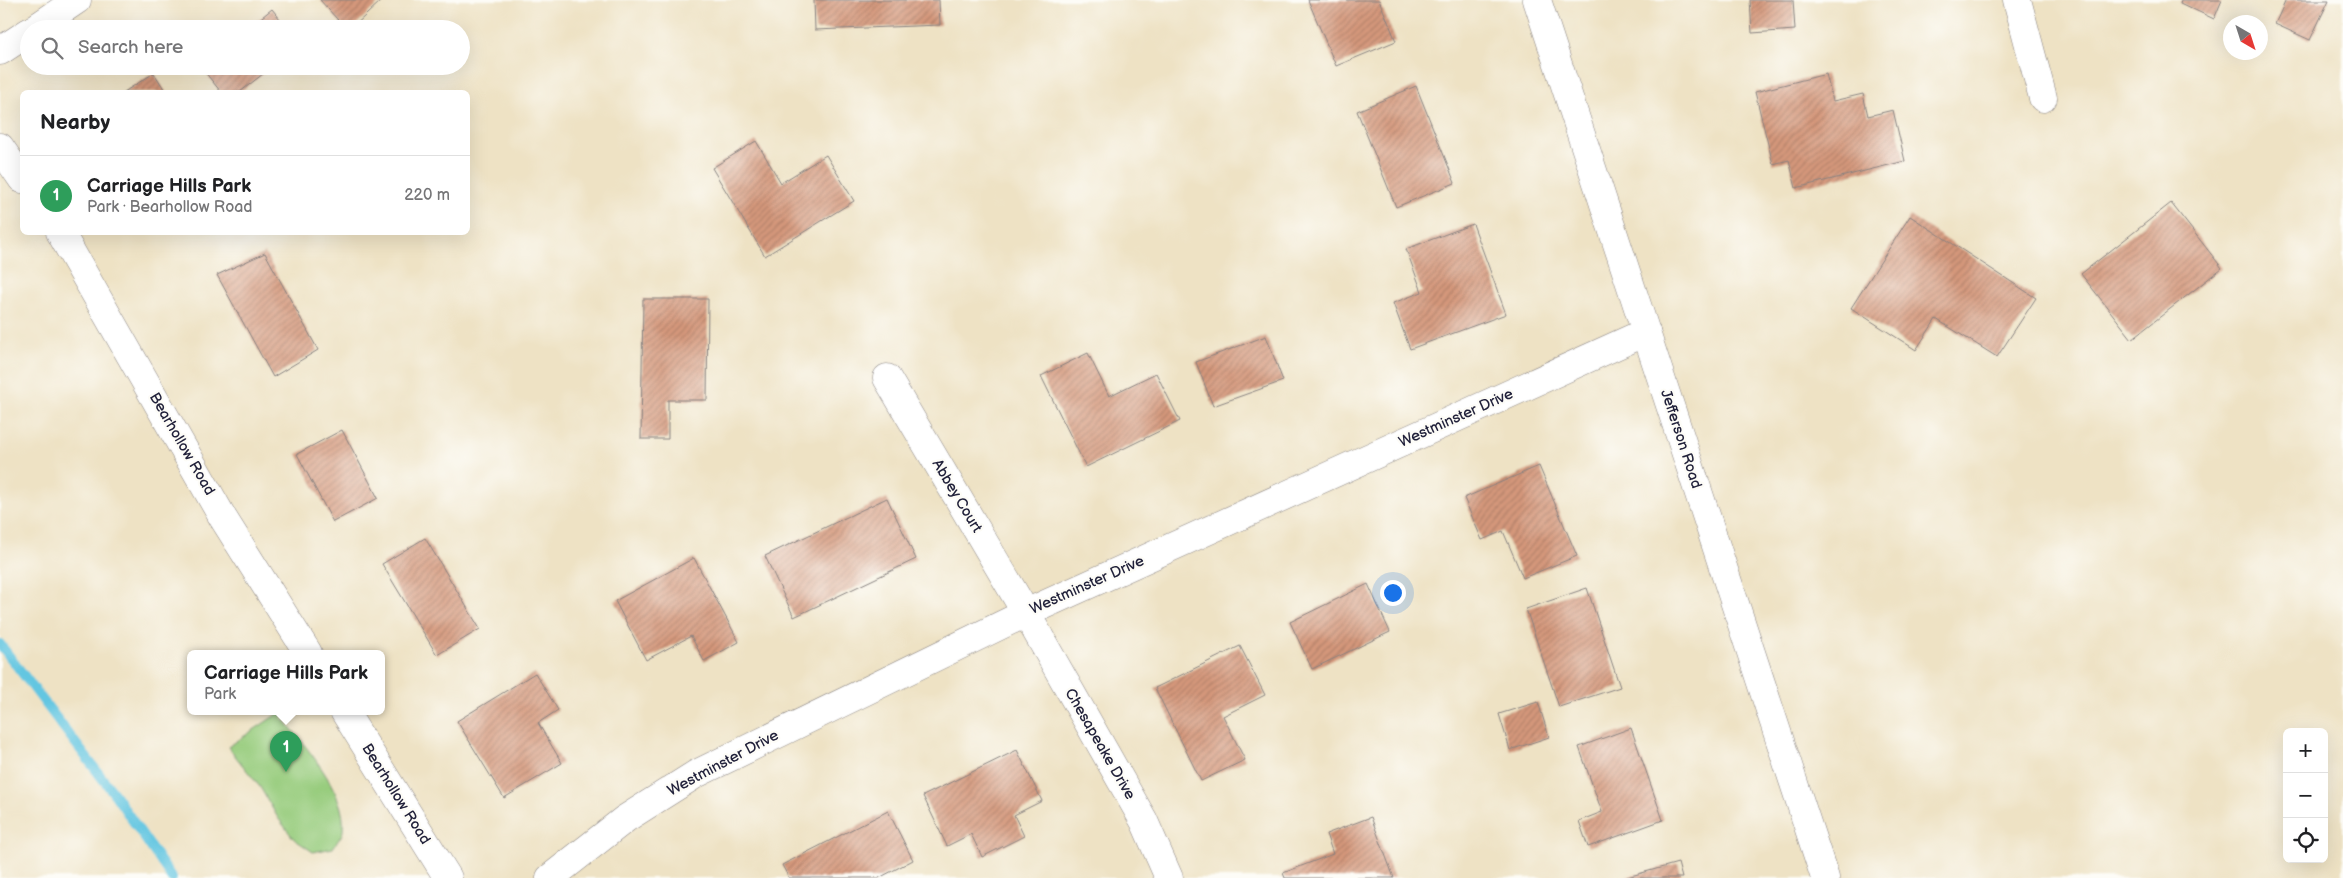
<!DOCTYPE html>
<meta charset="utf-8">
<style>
body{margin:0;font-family:"Balsamiq Sans",sans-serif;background:#f6f6f6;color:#202124}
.controls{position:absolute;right:15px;bottom:15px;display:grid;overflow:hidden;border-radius:8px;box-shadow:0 5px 20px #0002}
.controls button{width:45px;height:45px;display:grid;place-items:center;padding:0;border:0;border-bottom:1px solid #e0e0e0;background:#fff;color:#202124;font:25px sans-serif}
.compass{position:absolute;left:2223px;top:15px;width:45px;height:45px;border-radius:50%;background:#fff;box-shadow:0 5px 20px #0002;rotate:141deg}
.you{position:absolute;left:1392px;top:592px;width:18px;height:18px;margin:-12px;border:4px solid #fff;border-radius:50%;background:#1a73e8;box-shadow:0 0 0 8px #1a73e833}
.badge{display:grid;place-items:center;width:32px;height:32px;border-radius:50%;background:#1a73e8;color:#fff;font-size:16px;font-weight:700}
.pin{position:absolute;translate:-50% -41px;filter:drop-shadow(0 1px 2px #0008)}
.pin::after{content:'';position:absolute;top:26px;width:18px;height:15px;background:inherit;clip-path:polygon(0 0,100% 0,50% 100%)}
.popup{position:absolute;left:187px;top:650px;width:198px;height:65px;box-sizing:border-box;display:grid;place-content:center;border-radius:8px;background:#fff;filter:drop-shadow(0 1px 4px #0005);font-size:16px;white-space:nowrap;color:#757577}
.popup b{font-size:19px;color:#202124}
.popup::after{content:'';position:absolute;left:50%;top:100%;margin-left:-10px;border:10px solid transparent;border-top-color:#fff}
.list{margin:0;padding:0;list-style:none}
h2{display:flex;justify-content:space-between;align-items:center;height:65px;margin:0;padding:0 20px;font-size:21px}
h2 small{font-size:16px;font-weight:400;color:#757577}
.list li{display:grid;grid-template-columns:32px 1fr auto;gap:15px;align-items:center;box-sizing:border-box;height:80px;padding:0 20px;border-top:1px solid #e0e0e0}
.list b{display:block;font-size:19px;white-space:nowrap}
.list p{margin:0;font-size:16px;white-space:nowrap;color:#757577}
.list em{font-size:16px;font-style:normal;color:#757577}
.icon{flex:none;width:28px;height:28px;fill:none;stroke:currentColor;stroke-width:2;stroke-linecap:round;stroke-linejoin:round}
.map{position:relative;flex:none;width:2343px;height:878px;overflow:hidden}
.search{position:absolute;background:#fff;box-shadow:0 5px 20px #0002;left:20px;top:20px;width:450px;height:55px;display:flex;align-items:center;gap:12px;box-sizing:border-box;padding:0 18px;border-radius:28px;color:#757577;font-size:19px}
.panel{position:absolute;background:#fff;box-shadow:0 5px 20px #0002;left:20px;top:90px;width:450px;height:145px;border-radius:8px}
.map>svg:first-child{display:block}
</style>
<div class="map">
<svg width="2343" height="878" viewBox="0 0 2343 878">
<defs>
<pattern id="building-hatch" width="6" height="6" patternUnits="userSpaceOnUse" patternTransform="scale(1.25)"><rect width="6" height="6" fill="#d5987b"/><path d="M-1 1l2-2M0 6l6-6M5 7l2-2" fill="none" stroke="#ac7c66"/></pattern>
</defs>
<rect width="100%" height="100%" fill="#fdfcf7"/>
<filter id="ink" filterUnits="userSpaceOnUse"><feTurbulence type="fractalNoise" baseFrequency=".02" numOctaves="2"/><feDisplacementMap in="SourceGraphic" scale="10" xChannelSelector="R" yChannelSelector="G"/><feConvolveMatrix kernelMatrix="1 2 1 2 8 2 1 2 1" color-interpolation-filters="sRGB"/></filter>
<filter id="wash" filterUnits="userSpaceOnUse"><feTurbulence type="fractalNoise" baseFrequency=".0096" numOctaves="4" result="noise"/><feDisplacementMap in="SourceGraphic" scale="20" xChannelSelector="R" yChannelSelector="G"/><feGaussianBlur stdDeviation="1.12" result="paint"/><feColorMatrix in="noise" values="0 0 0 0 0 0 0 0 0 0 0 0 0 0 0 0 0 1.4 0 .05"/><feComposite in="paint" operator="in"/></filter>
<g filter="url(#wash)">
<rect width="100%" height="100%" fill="#eee2c4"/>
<path fill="#97cc7d" stroke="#5c775c" d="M279,713C301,742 348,791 343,831C342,836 336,843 333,848L313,852L294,839L278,818L260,787L228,747Z"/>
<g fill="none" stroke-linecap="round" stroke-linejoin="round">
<polyline stroke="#63c6e1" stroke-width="10" points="0,644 115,795 172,878"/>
</g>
<g id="blocks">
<g fill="url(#building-hatch)">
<polygon points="320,0 382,0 351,29 346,29"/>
<polygon points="814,0 939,0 940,25 815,30"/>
<polygon points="1308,0 1379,0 1396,41 1336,66"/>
<polygon points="1750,0 1793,0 1795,30 1752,33"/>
<polygon points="2181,0 2222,0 2214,19 2180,3"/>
<polygon points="2286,0 2329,0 2310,40 2275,24"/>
<polygon points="272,9 288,29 247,29"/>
<polygon points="200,66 273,66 240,92 221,92"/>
<polygon points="154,73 166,92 124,92"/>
<polygon points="1826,74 1833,101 1863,94 1868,116 1893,110 1905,161 1796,188 1789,160 1773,164 1755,92"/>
<polygon points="1416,86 1455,183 1396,207 1357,111"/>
<polygon points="756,141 781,183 826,155 854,201 765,256 712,168"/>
<polygon points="2171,203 2222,268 2132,339 2081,274"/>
<polygon points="1910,216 2036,298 1997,357 1936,319 1916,350 1851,308"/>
<polygon points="1473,224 1506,314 1410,349 1393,303 1422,292 1406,249"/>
<polygon points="265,253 318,350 273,377 217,275"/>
<polygon points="643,299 708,299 707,400 668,400 668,439 641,439"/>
<polygon points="1266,336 1283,381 1213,406 1196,362"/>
<polygon points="1088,353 1109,396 1156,373 1180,421 1086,467 1041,376"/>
<polygon points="342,430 378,498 333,522 297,454"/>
<polygon points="1539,466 1577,556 1523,578 1503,531 1482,540 1464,498"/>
<polygon points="887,498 916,559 794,617 765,556"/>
<polygon points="425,538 480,629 437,655 382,564"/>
<polygon points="694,558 739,642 704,661 691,636 646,660 615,601"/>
<polygon points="1368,584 1390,632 1312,669 1290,622"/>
<polygon points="1587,588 1620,687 1559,707 1526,609"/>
<polygon points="1240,646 1265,695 1223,716 1245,760 1201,781 1155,688"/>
<polygon points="535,673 558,710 538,723 562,763 504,798 457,721"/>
<polygon points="1538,702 1549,737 1510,750 1499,714"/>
<polygon points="1631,728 1663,820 1588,847 1579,821 1602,812 1579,747"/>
<polygon points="1017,750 1042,801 1014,815 1024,836 982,857 971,834 947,846 923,796"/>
<polygon points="888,811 913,860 879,878 789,878 782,865"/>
<polygon points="1371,817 1394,878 1285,878 1283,873 1333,854 1326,834"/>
<polygon points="1678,863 1682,878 1628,878 1627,877"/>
</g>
</g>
</g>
<g filter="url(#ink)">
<use href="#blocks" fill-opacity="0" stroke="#888280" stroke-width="1"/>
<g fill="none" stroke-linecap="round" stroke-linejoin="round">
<g stroke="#888280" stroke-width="29">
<g id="minor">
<polyline points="1537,0 1825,878"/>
<polyline points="2017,0 2043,98"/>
<polyline points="34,29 77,0"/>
<polyline points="0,51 29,32"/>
<polyline points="0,147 22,179"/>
<polyline points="60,232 223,518 308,653"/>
<polyline points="887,378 1026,613 1144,821 1169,878"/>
<polyline points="344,711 448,878"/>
<polyline points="550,878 625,819 696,774 1026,613 1646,332"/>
</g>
</g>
<use href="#minor" stroke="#fff" stroke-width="28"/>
</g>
</g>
<g text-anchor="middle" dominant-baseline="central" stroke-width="4.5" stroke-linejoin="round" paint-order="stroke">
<g font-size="15" fill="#22223b" stroke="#fdfcf7">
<text transform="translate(1456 418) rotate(-24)">Westminster Drive</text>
<text transform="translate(1681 439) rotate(72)">Jefferson Road</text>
<text transform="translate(182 444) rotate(60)">Bearhollow Road</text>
<text transform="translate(957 496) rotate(59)">Abbey Court</text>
<text transform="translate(1087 585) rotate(-24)">Westminster Drive</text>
<text transform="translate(1100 744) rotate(60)">Chesapeake Drive</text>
<text transform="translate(723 763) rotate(-28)">Westminster Drive</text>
<text transform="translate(396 794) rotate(58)">Bearhollow Road</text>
</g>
</g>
</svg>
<div class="controls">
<button>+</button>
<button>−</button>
<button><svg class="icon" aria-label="locate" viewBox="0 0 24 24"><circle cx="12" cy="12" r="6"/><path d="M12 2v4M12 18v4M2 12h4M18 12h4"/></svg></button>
</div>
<svg class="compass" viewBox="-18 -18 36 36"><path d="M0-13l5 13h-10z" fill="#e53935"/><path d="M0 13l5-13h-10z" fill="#757577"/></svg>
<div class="you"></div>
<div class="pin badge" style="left:286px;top:772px;background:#2e9e5b">1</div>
<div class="popup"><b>Carriage Hills Park</b>Park</div>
<div class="search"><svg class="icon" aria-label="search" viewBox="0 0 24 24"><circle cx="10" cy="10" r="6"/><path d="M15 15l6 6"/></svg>Search here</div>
<section class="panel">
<h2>Nearby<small></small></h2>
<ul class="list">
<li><span class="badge" style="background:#2e9e5b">1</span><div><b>Carriage Hills Park</b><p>Park · Bearhollow Road</p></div><em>220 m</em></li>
</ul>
</section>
</div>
